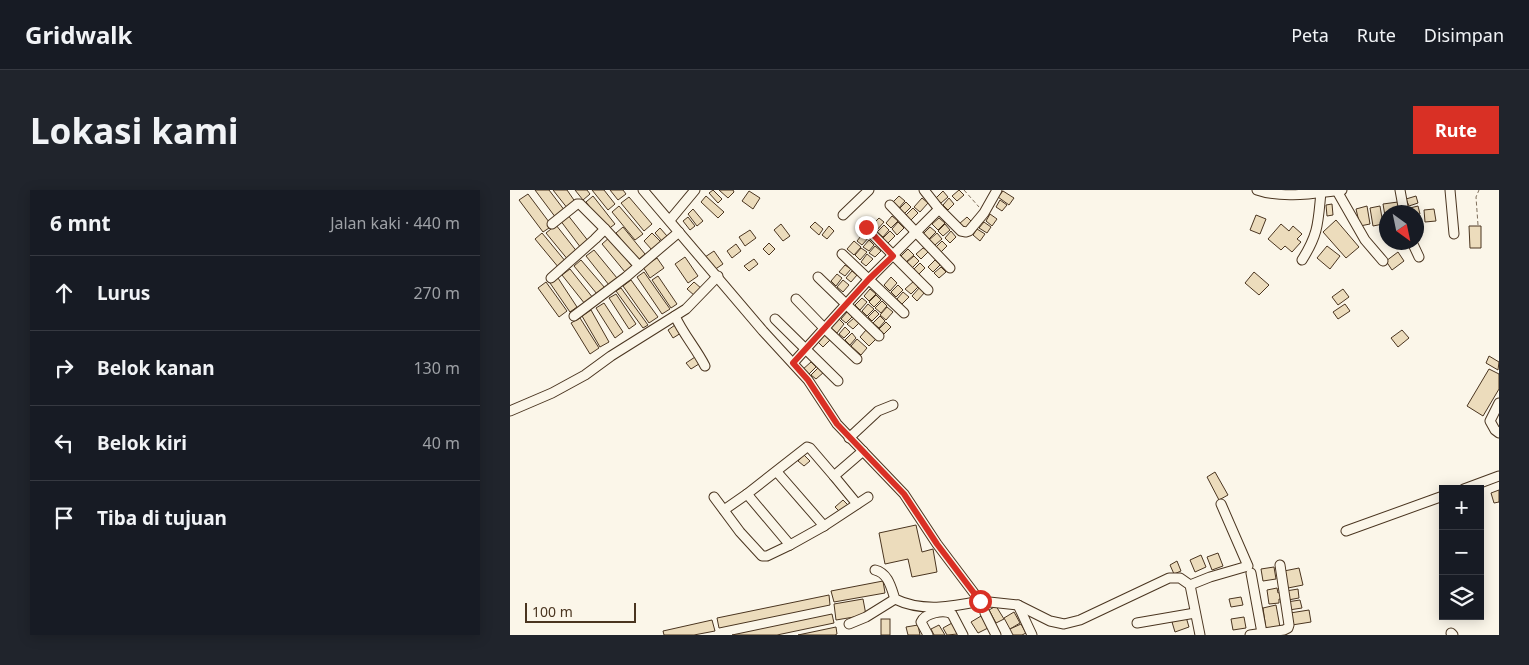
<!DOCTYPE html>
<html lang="id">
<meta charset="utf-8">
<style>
body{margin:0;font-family:"Noto Sans",sans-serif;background:#20242c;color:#f1f3f6}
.controls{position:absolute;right:15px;bottom:15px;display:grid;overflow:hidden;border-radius:0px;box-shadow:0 2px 12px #0003}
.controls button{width:45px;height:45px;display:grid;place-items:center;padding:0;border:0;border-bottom:1px solid #363941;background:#171b24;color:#f1f3f6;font:25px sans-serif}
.compass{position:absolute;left:869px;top:15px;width:45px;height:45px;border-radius:50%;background:#171b24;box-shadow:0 2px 12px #0003;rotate:147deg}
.scale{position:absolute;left:15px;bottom:12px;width:111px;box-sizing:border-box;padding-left:5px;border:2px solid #4a3520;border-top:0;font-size:14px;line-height:18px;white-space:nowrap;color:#4a3520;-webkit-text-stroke:4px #fbf6e9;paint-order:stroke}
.stop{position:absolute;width:15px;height:15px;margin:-11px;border:4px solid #d93025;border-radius:50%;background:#fff}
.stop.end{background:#d93025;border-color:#fff;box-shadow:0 1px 5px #0008}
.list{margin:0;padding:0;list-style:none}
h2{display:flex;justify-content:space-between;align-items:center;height:65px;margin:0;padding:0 20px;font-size:21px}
h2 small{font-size:16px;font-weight:400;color:#9ea1a6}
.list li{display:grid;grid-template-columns:32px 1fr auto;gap:15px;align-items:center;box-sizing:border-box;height:75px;padding:0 20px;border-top:1px solid #363941}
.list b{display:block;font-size:19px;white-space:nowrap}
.list em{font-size:16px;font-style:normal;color:#9ea1a6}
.icon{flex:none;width:28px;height:28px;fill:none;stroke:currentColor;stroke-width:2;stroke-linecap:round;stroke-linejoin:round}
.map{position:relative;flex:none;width:989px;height:445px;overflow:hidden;border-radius:0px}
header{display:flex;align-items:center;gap:30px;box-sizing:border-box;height:70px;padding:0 25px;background:#171b24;border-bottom:1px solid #363941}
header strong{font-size:24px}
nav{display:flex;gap:28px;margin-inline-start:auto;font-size:18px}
.intro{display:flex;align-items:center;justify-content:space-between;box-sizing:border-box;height:120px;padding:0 30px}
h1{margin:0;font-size:35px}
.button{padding:12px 22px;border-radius:0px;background:#d93025;color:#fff;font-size:18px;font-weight:700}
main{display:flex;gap:30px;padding:0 30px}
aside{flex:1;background:#171b24;border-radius:0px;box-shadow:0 2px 12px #0003}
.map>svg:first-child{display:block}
</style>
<header>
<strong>Gridwalk</strong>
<nav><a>Peta</a><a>Rute</a><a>Disimpan</a></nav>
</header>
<div class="intro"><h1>Lokasi kami</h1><a class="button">Rute</a></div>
<main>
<aside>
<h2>6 mnt<small>Jalan kaki · 440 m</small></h2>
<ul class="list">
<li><svg class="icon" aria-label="ahead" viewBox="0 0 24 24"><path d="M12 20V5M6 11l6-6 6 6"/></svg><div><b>Lurus</b></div><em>270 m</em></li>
<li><svg class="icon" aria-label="right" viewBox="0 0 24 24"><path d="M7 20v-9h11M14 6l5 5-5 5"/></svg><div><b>Belok kanan</b></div><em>130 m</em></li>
<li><svg class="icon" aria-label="left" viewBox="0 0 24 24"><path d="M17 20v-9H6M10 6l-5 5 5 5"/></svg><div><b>Belok kiri</b></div><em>40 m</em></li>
<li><svg class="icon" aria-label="arrive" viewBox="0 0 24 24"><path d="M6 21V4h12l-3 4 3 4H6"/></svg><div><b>Tiba di tujuan</b></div></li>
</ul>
</aside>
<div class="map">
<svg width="989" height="445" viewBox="0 0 989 445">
<rect width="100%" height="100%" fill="#fbf6e9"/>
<g fill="#ecdcbc" stroke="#4a3520">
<polygon points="25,0 39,0 55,21 46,28"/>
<polygon points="43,0 57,0 66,13 58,19"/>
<polygon points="65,0 77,0 80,4 73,10"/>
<polygon points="82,0 94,0 105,14 98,20"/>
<polygon points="100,0 113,0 116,4 108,10"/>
<polygon points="203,0 212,9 208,13 199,3"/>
<polygon points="209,0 223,0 224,2 218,8"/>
<polygon points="449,0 454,5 447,11 442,6"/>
<polygon points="239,1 250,8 243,19 232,11"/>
<polygon points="433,1 438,7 431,13 426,8"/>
<polygon points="493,1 504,8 499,15 488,7"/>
<polygon points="18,4 42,36 33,42 9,10"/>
<polygon points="83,6 105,34 97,40 76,12"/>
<polygon points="196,6 214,22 208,28 191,12"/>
<polygon points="389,6 395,11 388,19 382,13"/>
<polygon points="906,6 908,13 899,16 896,9"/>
<polygon points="119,7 142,34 134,41 111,13"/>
<polygon points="412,8 418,13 410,22 404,17"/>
<polygon points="439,8 444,14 438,20 433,15"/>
<polygon points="490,10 497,15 492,21 486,17"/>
<polygon points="396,12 401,17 394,24 389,19"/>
<polygon points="888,12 890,22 876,22 876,32 873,14"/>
<polygon points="822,14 823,25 817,26 816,15"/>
<polygon points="109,16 133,44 125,50 102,22"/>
<polygon points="857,16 860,34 850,36 846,19"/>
<polygon points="870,16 873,34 863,36 860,18"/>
<polygon points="908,16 910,24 906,25 906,22 896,22 896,19"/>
<polygon points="403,18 408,23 401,30 396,25"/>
<polygon points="183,19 193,31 187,36 178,24"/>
<polygon points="924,19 926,31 915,32 914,20"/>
<polygon points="57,24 79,52 71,58 50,30"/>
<polygon points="480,24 487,29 482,36 476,31"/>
<polygon points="746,25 756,29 750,44 740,40"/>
<polygon points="382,26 388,31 381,38 376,33"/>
<polygon points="178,27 185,36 180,40 173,31"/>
<polygon points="457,27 463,33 455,40 449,34"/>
<polygon points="369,28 374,32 366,41 361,36"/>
<polygon points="429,28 435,33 428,40 422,34"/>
<polygon points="826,30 849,57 836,68 813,42"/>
<polygon points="305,32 313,39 309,45 300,37"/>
<polygon points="388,32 394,38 387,45 382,39"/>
<polygon points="474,32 481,37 477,43 469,38"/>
<polygon points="271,34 280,46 273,51 264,40"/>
<polygon points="435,34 440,40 433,46 428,41"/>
<polygon points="771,34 779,41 783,36 792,44 787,49 791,52 782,62 775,56 771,60 758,49"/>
<polygon points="46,35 68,63 59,71 36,43"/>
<polygon points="374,35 379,40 373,47 367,42"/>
<polygon points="319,36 324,41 317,49 312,45"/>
<polygon points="959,36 971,36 971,58 960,58"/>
<polygon points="113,37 135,64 128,70 106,43"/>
<polygon points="420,37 426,42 419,49 413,44"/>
<polygon points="150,38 157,46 152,51 145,43"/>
<polygon points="467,39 475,44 470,51 463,45"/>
<polygon points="240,40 246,48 235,56 229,47"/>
<polygon points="380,41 385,46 378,53 373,48"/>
<polygon points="441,41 446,47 440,53 435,48"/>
<polygon points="354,42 360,46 352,55 347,51"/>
<polygon points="32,43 56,72 49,78 25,49"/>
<polygon points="142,43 151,52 142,60 134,51"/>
<polygon points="427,43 432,49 425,55 419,50"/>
<polygon points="100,47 122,76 115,82 92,54"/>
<polygon points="359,50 364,55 359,61 353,57"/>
<polygon points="344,51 351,57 344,65 337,59"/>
<polygon points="432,51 437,56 431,62 426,57"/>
<polygon points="259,53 265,59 259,65 253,59"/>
<polygon points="226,54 231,61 222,68 217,61"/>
<polygon points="365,56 371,61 365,67 359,63"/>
<polygon points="817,56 830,66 820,79 807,68"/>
<polygon points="351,58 357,62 350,70 345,65"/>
<polygon points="413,58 419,61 411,69 406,64"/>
<polygon points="398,59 404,65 396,72 391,66"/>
<polygon points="84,60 107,88 99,95 76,66"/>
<polygon points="204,61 213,74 204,80 195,67"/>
<polygon points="888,62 894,71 882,80 876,71"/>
<polygon points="357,64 363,69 356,76 351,72"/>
<polygon points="404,66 409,71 402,78 397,72"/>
<polygon points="175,67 188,86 178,93 165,74"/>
<polygon points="147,68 154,78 140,88 133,77"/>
<polygon points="244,69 248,74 239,81 234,76"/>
<polygon points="71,70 95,98 87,104 64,76"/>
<polygon points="425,70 430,75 423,82 418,77"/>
<polygon points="410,73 415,78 409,84 404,79"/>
<polygon points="335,75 341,79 335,86 329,82"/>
<polygon points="431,77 436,82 429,88 424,83"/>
<polygon points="60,79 83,108 75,114 52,85"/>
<polygon points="342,81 347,85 341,92 336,88"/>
<polygon points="134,82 160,119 152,124 127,87"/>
<polygon points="744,82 759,95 749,105 735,93"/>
<polygon points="327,84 332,88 326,96 321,91"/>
<polygon points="148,86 167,114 161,118 142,90"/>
<polygon points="381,87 387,93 380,101 374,95"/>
<polygon points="48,88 67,117 60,122 40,93"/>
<polygon points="121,90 148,127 139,133 113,96"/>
<polygon points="333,90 339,95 333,102 327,97"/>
<polygon points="404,91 409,96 401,104 395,99"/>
<polygon points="36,92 57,121 49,127 28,98"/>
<polygon points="184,92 192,99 185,106 177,99"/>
<polygon points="388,95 393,100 386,107 381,102"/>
<polygon points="410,97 415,102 407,111 402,106"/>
<polygon points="111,98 138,135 133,138 106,101"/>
<polygon points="360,99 366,104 359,111 354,106"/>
<polygon points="833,99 839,107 828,115 822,107"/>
<polygon points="393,102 399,107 392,114 387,109"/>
<polygon points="106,104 126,134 119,139 99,108"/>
<polygon points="366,105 371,110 364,117 359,112"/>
<polygon points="352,108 357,112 350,120 345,115"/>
<polygon points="372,111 377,116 371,123 365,118"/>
<polygon points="94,113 113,142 105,148 86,118"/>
<polygon points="358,114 364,119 357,126 352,121"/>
<polygon points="835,114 840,121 828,129 823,122"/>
<polygon points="377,117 383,122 376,130 370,125"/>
<polygon points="81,120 99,152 90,157 72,126"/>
<polygon points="365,120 369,124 362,131 358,127"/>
<polygon points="337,122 342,127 336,133 331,129"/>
<polygon points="370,126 375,131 369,138 363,133"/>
<polygon points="70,128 89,158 80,164 61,133"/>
<polygon points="328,128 334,134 327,143 320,137"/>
<polygon points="344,128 349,133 343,139 337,134"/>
<polygon points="376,132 381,137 374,144 369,139"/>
<polygon points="165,135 171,143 163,148 158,140"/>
<polygon points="335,137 340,142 334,148 329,144"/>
<polygon points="356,140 367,148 359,156 350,147"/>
<polygon points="892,140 899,148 888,157 881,148"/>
<polygon points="342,143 346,148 340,155 335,150"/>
<polygon points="315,144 321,149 313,157 308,152"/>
<polygon points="347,149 357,158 351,165 341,156"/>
<polygon points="188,165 192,172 181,179 176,173"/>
<polygon points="979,166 989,172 988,180 976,173"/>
<polygon points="301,172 306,177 298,185 292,180"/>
<polygon points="309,177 314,182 306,189 301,185"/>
<polygon points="979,179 989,184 989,199 973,226 957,216"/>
<polygon points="294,265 300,271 294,276 288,271"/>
<polygon points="705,282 718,305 709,310 697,287"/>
<polygon points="989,300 989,312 984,313 981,303"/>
<polygon points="333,310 338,315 330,322 325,317"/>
<polygon points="406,335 412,362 423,359 427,382 402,387 398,369 375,374 369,343"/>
<polygon points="708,363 713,376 702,380 697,367"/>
<polygon points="691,365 696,377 685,382 680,370"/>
<polygon points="667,371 671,381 664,384 660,375"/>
<polygon points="764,377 766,389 753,391 751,379"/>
<polygon points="789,378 793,395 778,398 774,381"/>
<polygon points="373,391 375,403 324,412 321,401"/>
<polygon points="767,398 768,403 771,402 772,409 769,409 769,413 759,414 757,400"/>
<polygon points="788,399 789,408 778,410 776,401"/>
<polygon points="319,405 320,415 209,438 207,428"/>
<polygon points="731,407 733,415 721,417 719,409"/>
<polygon points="353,409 356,425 326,430 324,414"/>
<polygon points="790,410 792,418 779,420 777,412"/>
<polygon points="766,415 770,437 756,439 753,418"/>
<polygon points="486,416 494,429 486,433 479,420"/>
<polygon points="799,420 801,432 782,435 780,423"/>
<polygon points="504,422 510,433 500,439 494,428"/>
<polygon points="322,424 324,433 267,445 222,445"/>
<polygon points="471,426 478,438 468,443 461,432"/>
<polygon points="676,427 679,437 665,442 662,432"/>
<polygon points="734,427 736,438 723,440 721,429"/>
<rect x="371" y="429" width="9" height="16"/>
<polygon points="202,430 205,441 184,445 154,445 153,441"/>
<polygon points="442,433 448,444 437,445 433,438"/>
<polygon points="511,434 516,443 512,445 503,445 500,439"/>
<polygon points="408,435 410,445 398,445 396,437"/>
<polygon points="429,435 435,445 424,445 421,439"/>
<polygon points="326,437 327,444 325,445 288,445"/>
</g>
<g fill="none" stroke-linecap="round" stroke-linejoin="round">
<g stroke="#4a3520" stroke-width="11">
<g id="minor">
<polyline points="133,0 253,141 298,190 327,234 394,304 427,354 470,411 508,415 540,431 554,434 570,430 659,388 670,388 680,395 690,445"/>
<polyline points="414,0 429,19 451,41 456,42 459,41 474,23 487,0"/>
<path d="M747,0C773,9 805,3 832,0"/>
<polyline points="890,0 894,22"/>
<polyline points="940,0 944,44"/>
<polyline points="827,1 855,50 873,71"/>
<polyline points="380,15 440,78"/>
<polyline points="333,25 359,0"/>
<polyline points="160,30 185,0"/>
<polyline points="42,34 67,14 70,14 95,39"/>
<polyline points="355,37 418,100"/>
<polyline points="902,52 909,67"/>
<polyline points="332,64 394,123"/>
<path d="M792,70C809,43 808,32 811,2"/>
<polyline points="308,87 369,146"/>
<polyline points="41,88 85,49 95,39 129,76"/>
<polyline points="286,109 314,138 347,169"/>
<polyline points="64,126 116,87 169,42"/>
<path d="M165,126C173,144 186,158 195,176"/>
<polyline points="265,129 328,191"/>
<polyline points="283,173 359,89 429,19"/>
<polyline points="989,213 980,231 985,240 989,243"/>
<polyline points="0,221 42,203 75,185 101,166 176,119 208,86"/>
<polyline points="339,248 368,221 383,215"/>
<polyline points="267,282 314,336"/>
<polyline points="324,286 300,258 297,257 237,304 280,355 314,336 358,307"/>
<polyline points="954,299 989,286"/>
<polyline points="204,307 230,342 252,366 257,366 280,355"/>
<polyline points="347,314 324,286 353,261"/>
<polyline points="214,320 237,304"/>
<polyline points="836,341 933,306"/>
<path d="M365,380C378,383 381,397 385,409C411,422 442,417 470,411"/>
<polyline points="741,383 752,443"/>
<polyline points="680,395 700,387 738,376 711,314"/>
<polyline points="508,415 522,445"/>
<polyline points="475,423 486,445"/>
<polyline points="627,433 685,423"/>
<polyline points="339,434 356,427 385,409"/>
<polyline points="941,443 943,445"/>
<path d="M418,445L411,432C415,423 434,419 442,424L453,445"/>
<polyline points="740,445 774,440 778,438 779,435 770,375"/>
</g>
</g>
<g stroke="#7f6f5c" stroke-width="1" stroke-dasharray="4 2.5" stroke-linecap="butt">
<polyline points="454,0 469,17"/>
<polyline points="968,35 966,7 969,0"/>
</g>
<use href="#minor" stroke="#fbf6e9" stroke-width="9"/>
</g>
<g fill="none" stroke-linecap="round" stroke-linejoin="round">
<polyline stroke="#d93025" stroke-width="6" points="356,37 383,66 359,89 283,173 298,190 327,234 394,304 427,354 470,411"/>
</g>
</svg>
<div class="controls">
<button>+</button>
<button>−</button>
<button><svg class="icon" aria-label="layers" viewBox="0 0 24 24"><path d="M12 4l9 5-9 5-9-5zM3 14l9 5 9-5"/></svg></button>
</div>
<svg class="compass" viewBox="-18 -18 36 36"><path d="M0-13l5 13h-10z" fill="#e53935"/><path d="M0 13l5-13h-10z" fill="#9ea1a6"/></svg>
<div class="scale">100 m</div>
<div class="stop" style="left:470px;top:411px"></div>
<div class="stop end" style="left:356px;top:37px"></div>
</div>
</main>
